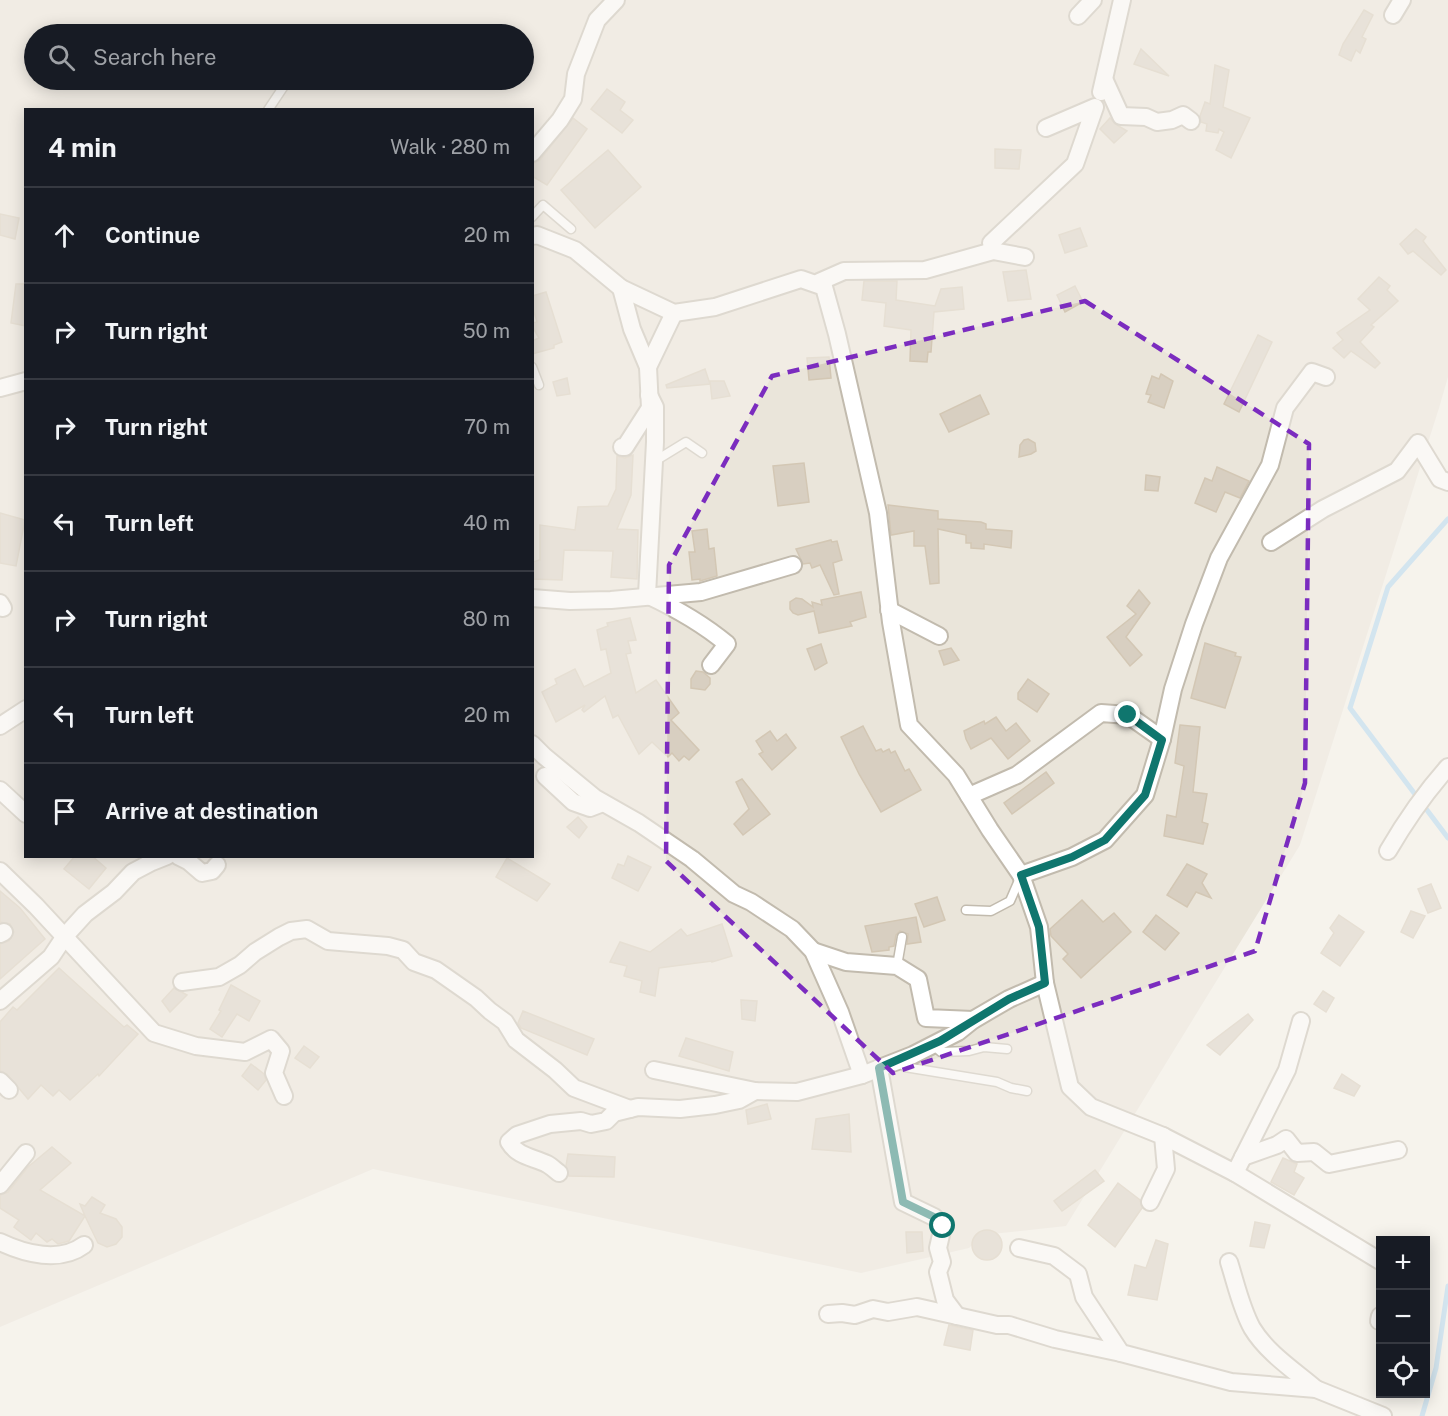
<!DOCTYPE html>
<meta charset="utf-8">
<style>
body{margin:0;font-family:"Public Sans",sans-serif;background:#20242c;color:#f1f3f6}
.controls{position:absolute;right:18px;bottom:18px;display:grid;overflow:hidden;border-radius:0px;box-shadow:0 3px 15px #0003}
.controls button{width:54px;height:54px;display:grid;place-items:center;padding:0;border:0;border-bottom:2px solid #363941;background:#171b24;color:#f1f3f6;font:30px sans-serif}
.stop{position:absolute;width:18px;height:18px;margin:-14px;border:4px solid #0f766e;border-radius:50%;background:#fff}
.stop.end{background:#0f766e;border-color:#fff;box-shadow:0 2px 6px #0008}
.list{margin:0;padding:0;list-style:none}
h2{display:flex;justify-content:space-between;align-items:center;height:78px;margin:0;padding:0 24px;font-size:26px}
h2 small{font-size:20px;font-weight:400;color:#9ea1a6}
.list li{display:grid;grid-template-columns:39px 1fr auto;gap:18px;align-items:center;box-sizing:border-box;height:96px;padding:0 24px;border-top:2px solid #363941}
.list b{display:block;font-size:22px;white-space:nowrap}
.list em{font-size:20px;font-style:normal;color:#9ea1a6}
.icon{flex:none;width:33px;height:33px;fill:none;stroke:currentColor;stroke-width:2;stroke-linecap:round;stroke-linejoin:round}
.map{position:relative;flex:none;width:1448px;height:1416px;overflow:hidden}
.search{position:absolute;background:#171b24;box-shadow:0 3px 15px #0003;left:24px;top:24px;width:510px;height:66px;display:flex;align-items:center;gap:15px;box-sizing:border-box;padding:0 21px;border-radius:33px;color:#9ea1a6;font-size:22px}
.panel{position:absolute;background:#171b24;box-shadow:0 3px 15px #0003;left:24px;top:108px;width:510px;height:750px;border-radius:0px}
.map>svg:first-child{display:block}
</style>
<div class="map">
<svg width="1448" height="1416" viewBox="0 0 1448 1416">
<rect width="100%" height="100%" fill="#f6f3ec"/>
<path fill="#eae5da" fill-rule="evenodd" d="M0,0H1448V377L1439,408L1300,845L1066,1226L983,1235L969,1248L861,1273L373,1169L0,1327ZM34,34H524V80H34ZM26,110H532V856H26Z"/>
<g fill="none" stroke-linecap="round" stroke-linejoin="round">
<g stroke="#a9d4f2" stroke-width="5">
<polyline points="1448,519 1388,587 1350,708 1448,838"/>
<polyline points="1422,1416 1436,1368 1448,1286"/>
</g>
</g>
<g fill="#d8cfc1" stroke="#d3c7b4" stroke-width="1.5">
<polygon points="1364,10 1373,15 1362,37 1366,39 1360,53 1356,50 1351,61 1339,55 1343,44"/>
<polygon points="1141,49 1169,76 1134,64"/>
<polygon points="1215,65 1229,70 1223,107 1250,118 1231,158 1216,150 1224,132 1219,129 1218,133 1206,131 1207,124 1201,122 1200,116 1205,102 1210,104"/>
<polygon points="607,89 625,102 620,110 633,120 622,133 591,109"/>
<polygon points="573,118 587,129 547,185 532,176 532,164 540,160"/>
<polygon points="1110,118 1115,124 1127,131 1114,143 1100,129"/>
<polygon points="995,149 1021,150 1019,169 995,168"/>
<polygon points="608,150 641,187 595,228 561,190"/>
<polygon points="0,214 19,218 15,239 0,235"/>
<polygon points="1080,228 1087,246 1065,253 1059,235"/>
<polygon points="1416,229 1426,237 1423,241 1446,270 1441,275 1413,251 1408,254 1400,244"/>
<polygon points="1026,270 1031,299 1008,301 1003,272"/>
<polygon points="1379,277 1390,286 1387,290 1398,301 1371,325 1374,327 1360,342 1380,363 1375,368 1351,351 1344,358 1333,348 1343,340 1337,333 1370,310 1358,299"/>
<polygon points="864,281 897,281 896,300 935,306 941,289 962,287 964,309 934,312 931,352 928,352 927,362 910,361 911,330 884,326 886,303 862,300"/>
<polygon points="16,284 26,284 26,326 11,323"/>
<polygon points="1075,286 1083,302 1065,312 1057,295"/>
<polygon points="546,292 562,342 554,345 554,348 532,354 532,341 539,338 532,326 532,323 537,322 532,305 532,296"/>
<polygon points="1258,335 1272,342 1239,412 1224,404"/>
<polygon points="829,357 831,378 809,380 807,358"/>
<polygon points="705,369 710,384 667,388 666,385"/>
<polygon points="1161,374 1173,381 1164,408 1148,402 1151,395 1146,394 1152,376 1159,379"/>
<polygon points="567,378 570,394 557,396 553,382"/>
<polygon points="710,381 724,381 730,396 712,399"/>
<polygon points="980,395 989,414 949,432 940,414"/>
<polygon points="1028,439 1035,443 1036,451 1031,454 1019,457 1020,445 1024,440"/>
<polygon points="633,455 631,495 617,529 638,530 637,579 611,577 613,551 564,550 562,580 532,579 532,562 540,560 540,525 575,530 578,507 608,506 616,489 617,456 625,458"/>
<polygon points="804,463 809,502 778,506 773,466"/>
<polygon points="1217,467 1249,481 1240,498 1225,492 1216,512 1195,503 1205,478 1212,481"/>
<polygon points="1146,475 1160,477 1158,491 1145,490"/>
<polygon points="888,505 938,511 938,519 981,522 986,524 986,529 1012,531 1011,548 984,544 984,549 971,548 971,543 966,543 966,535 938,529 939,583 930,584 925,546 914,546 914,531 891,535"/>
<polygon points="0,513 25,520 16,566 0,563"/>
<polygon points="707,529 709,549 714,548 717,576 700,581 700,579 692,580 689,552 695,552 692,531"/>
<polygon points="831,540 832,542 837,541 842,560 833,563 839,594 834,595 820,565 812,568 810,563 803,564 796,549"/>
<polygon points="1139,590 1150,603 1126,637 1142,655 1130,666 1107,637 1136,614 1127,606"/>
<polygon points="861,592 866,617 850,622 852,626 819,633 814,611 798,615 793,613 790,609 790,602 796,598 802,599 813,607 812,602 822,605 821,600"/>
<polygon points="630,618 636,640 628,641 631,653 626,654 636,693 656,680 679,713 671,720 699,750 689,760 684,756 679,761 672,753 668,757 652,742 639,754 618,715 613,718 605,696 584,712 582,710 585,705 556,722 542,692 557,684 555,679 575,669 584,687 611,673 606,649 601,650 597,630 608,626 607,623"/>
<polygon points="1205,643 1236,653 1235,656 1241,657 1225,708 1191,698"/>
<polygon points="821,644 827,663 815,670 807,649"/>
<polygon points="951,648 959,660 944,665 939,651"/>
<polygon points="696,671 703,672 710,678 710,684 705,690 691,688 691,679"/>
<polygon points="1028,679 1049,694 1037,712 1018,699 1018,693"/>
<polygon points="996,717 1006,731 1016,723 1030,741 1008,759 991,738 971,749 966,739 964,731 984,721 985,724"/>
<polygon points="1180,725 1200,727 1193,792 1207,794 1202,822 1208,824 1203,844 1164,836 1167,815 1176,817 1184,766 1175,763"/>
<polygon points="863,726 876,751 881,749 883,752 889,749 891,753 895,751 905,771 909,769 921,790 881,812 859,774 841,737"/>
<polygon points="770,731 777,741 786,734 796,748 772,770 759,754 763,752 756,741"/>
<polygon points="1046,772 1054,783 1012,814 1004,803"/>
<polygon points="742,779 770,814 743,835 734,824 749,809 736,782"/>
<polygon points="578,817 587,827 579,838 567,827"/>
<polygon points="75,856 92,856 106,868 89,889 64,869"/>
<polygon points="628,856 651,867 638,891 612,878 618,864 624,866"/>
<polygon points="507,858 550,884 537,901 496,877"/>
<polygon points="1187,864 1207,874 1202,883 1211,898 1196,892 1187,907 1167,895"/>
<polygon points="1431,884 1441,908 1428,913 1418,889"/>
<polygon points="0,891 20,908 45,939 0,979 0,944 9,941 14,932 10,924 0,922"/>
<polygon points="937,897 945,920 924,927 915,904"/>
<polygon points="1082,900 1103,922 1114,913 1131,932 1081,978 1063,959 1068,954 1051,936 1050,929"/>
<polygon points="1411,911 1425,916 1413,938 1401,932"/>
<polygon points="1156,915 1179,933 1165,950 1143,932"/>
<polygon points="1339,915 1364,932 1340,966 1321,953 1334,933 1330,928"/>
<polygon points="916,917 921,942 907,944 908,934 900,931 896,935 894,946 889,947 889,950 872,952 865,926"/>
<polygon points="722,924 732,956 712,962 712,961 659,968 655,996 640,992 642,981 624,976 627,966 610,962 620,942 650,952 681,929 687,936"/>
<polygon points="59,968 124,1027 127,1025 138,1034 99,1076 98,1074 70,1100 59,1090 53,1096 41,1085 28,1099 7,1074 0,1071 0,1022 13,1007 17,1010"/>
<polygon points="231,985 260,1001 249,1021 237,1014 222,1037 210,1029 221,1011 219,1010"/>
<polygon points="174,988 187,995 170,1012 162,1001"/>
<polygon points="1323,991 1334,998 1326,1012 1314,1004"/>
<polygon points="741,1000 757,1001 755,1021 742,1019"/>
<polygon points="523,1011 594,1039 587,1055 521,1028 518,1023"/>
<polygon points="1248,1014 1253,1020 1220,1055 1207,1045"/>
<polygon points="686,1038 733,1052 729,1071 679,1056"/>
<polygon points="304,1046 319,1057 310,1068 295,1058"/>
<polygon points="251,1064 264,1074 266,1080 258,1090 242,1076"/>
<polygon points="1342,1074 1360,1086 1354,1096 1334,1088"/>
<polygon points="767,1104 771,1119 748,1124 746,1110"/>
<polygon points="849,1114 851,1152 812,1149 816,1119"/>
<polygon points="52,1147 71,1163 40,1190 85,1216 80,1204 85,1206 92,1197 105,1205 100,1213 116,1219 122,1227 122,1237 116,1244 107,1247 98,1243 85,1216 69,1241 58,1244 52,1239 47,1242 36,1233 31,1240 14,1227 19,1220 0,1208 0,1195 8,1192 28,1167"/>
<polygon points="568,1154 615,1157 614,1177 569,1176 566,1166"/>
<polygon points="1283,1158 1297,1164 1294,1172 1304,1178 1294,1195 1271,1182"/>
<polygon points="1095,1170 1104,1181 1062,1211 1054,1201"/>
<polygon points="1118,1183 1140,1200 1142,1208 1115,1247 1088,1225"/>
<polygon points="1255,1222 1270,1225 1264,1248 1250,1246"/>
<circle cx="987" cy="1245" r="15"/>
<polygon points="906,1232 922,1232 923,1251 907,1253"/>
<polygon points="1156,1240 1168,1244 1157,1300 1128,1295 1135,1265 1146,1268"/>
<polygon points="949,1325 973,1330 970,1350 944,1345"/>
</g>
<g fill="none" stroke-linecap="round" stroke-linejoin="round">
<g stroke="#c2bbae" stroke-width="11">
<g id="lane">
<polyline points="268,110 288,80"/>
<polyline points="532,217 543,205 571,229"/>
<polyline points="532,367 539,385"/>
<polyline points="655,461 686,442 702,453"/>
<polyline points="966,910 991,911 1010,901 1020,878"/>
<polyline points="897,966 902,937"/>
<polyline points="933,1045 941,1052 969,1051 984,1047 1007,1049"/>
<polyline points="898,1061 905,1067 997,1082 1011,1088 1027,1091"/>
</g>
</g>
<g stroke="#c2bbae" stroke-width="20">
<g id="street">
<polyline points="1393,15 1402,0"/>
<polyline points="1078,16 1093,0"/>
<polyline points="1105,81 1121,116 1146,117 1157,122 1172,120 1183,115 1191,121"/>
<polyline points="1101,92 1122,0"/>
<polyline points="532,153 560,120 573,99 576,74 597,20 616,0"/>
<polyline points="532,236 537,235 575,250 621,288 674,313 715,307 801,279 824,287 837,334 878,513 891,622 909,725 956,775 990,830 1021,875 1039,927 1045,983 1070,1087 1091,1107 1163,1136 1166,1169 1150,1202"/>
<polyline points="991,243 1075,164 1095,107 1046,128"/>
<polyline points="819,282 844,271 925,270 993,251 1025,257"/>
<polyline points="621,288 632,329 648,367 650,408 625,447 622,447"/>
<polyline points="648,367 674,313"/>
<polyline points="0,388 26,381"/>
<path d="M649,395L655,407V442L647,595C677,609 702,623 727,644L711,665"/>
<polyline points="1271,542 1323,509 1397,471 1418,443 1440,479 1448,482"/>
<polyline points="532,598 570,601 611,600 701,592 793,565"/>
<polyline points="0,603 3,608"/>
<polyline points="889,610 939,636"/>
<polyline points="0,726 26,709"/>
<polyline points="532,744 544,756 595,798 639,823 692,859 734,894 751,902 792,929 813,951 840,1012 862,1075"/>
<polyline points="545,776 573,802 590,808 603,803"/>
<polyline points="0,790 26,814"/>
<polyline points="969,796 1017,775 1101,713 1128,715 1162,739 1173,689 1194,624 1219,558 1270,465 1285,408 1312,372 1326,377"/>
<path d="M1388,851C1406,820 1424,794 1448,767"/>
<polyline points="178,856 188,861 202,873 212,871 217,865"/>
<polyline points="0,871 36,906 154,1033 196,1046 245,1052 271,1039 281,1051 274,1073 284,1096"/>
<polyline points="1021,875 1072,857 1105,840 1145,795 1162,739"/>
<polyline points="0,934 4,932"/>
<polyline points="813,951 846,962 897,966 918,979 926,1018 973,1020"/>
<polyline points="182,982 219,977 240,965 255,952 279,937 291,931 307,929 328,941 388,946 403,950 414,962 436,970 476,998 490,1011 505,1022 516,1040 555,1070 574,1088 630,1109"/>
<polyline points="0,1001 51,957 65,936 85,914 114,892 133,872 152,862 167,856"/>
<polyline points="879,1068 903,1202 934,1217 943,1226 938,1248 942,1262 938,1272 945,1300 957,1316"/>
<polyline points="654,1070 755,1091 797,1092 862,1075 913,1055 958,1032 973,1020 1009,999 1045,983"/>
<polyline points="0,1081 9,1090"/>
<polyline points="1163,1136 1235,1173 1287,1070 1301,1021"/>
<polyline points="1243,1157 1277,1145 1286,1139 1297,1153 1314,1152 1329,1164 1398,1150"/>
<path d="M559,1173C555,1170 551,1166 547,1164C533,1157 518,1157 509,1142L517,1135L550,1124L581,1121L591,1124L606,1121L614,1113L638,1107L680,1109L715,1105L739,1100L755,1091"/>
<polyline points="1235,1173 1380,1261"/>
<polyline points="0,1185 26,1153"/>
<path d="M0,1242C25,1254 60,1263 84,1245"/>
<polyline points="1019,1248 1054,1256 1078,1274 1084,1297 1121,1353 1231,1382 1316,1389 1383,1416"/>
<path d="M1229,1262C1236,1284 1241,1308 1252,1328C1267,1353 1295,1371 1316,1389"/>
<polyline points="828,1314 842,1313 855,1315 873,1309 888,1312 917,1307 997,1325 1009,1325 1055,1339 1121,1353"/>
<polyline points="1379,1321 1380,1316"/>
</g>
</g>
<use href="#lane" stroke="#fff" stroke-width="8"/>
<use href="#street" stroke="#fff" stroke-width="16"/>
</g>
<g fill="none" stroke-linecap="round" stroke-linejoin="round">
<polyline stroke="#0f766e" stroke-width="8" points="943,1226 934,1217 903,1202 879,1068 940,1041 1009,999 1045,983 1039,927 1021,875 1072,857 1105,840 1145,795 1162,740 1128,715"/>
</g>
<path d="M0 0H1448V1416H0ZM1085,301L1309,444L1305,783L1255,951L893,1073L666,861L669,565L772,376Z" fill="#f6f3ec" fill-opacity=".55" fill-rule="evenodd"/>
<path fill="none" stroke="#7b2cbf" stroke-width="4.5" stroke-dasharray="12 8" stroke-linejoin="round" d="M1085,301L1309,444L1305,783L1255,951L893,1073L666,861L669,565L772,376Z"/>
</svg>
<div class="controls">
<button>+</button>
<button>−</button>
<button><svg class="icon" aria-label="locate" viewBox="0 0 24 24"><circle cx="12" cy="12" r="6"/><path d="M12 2v4M12 18v4M2 12h4M18 12h4"/></svg></button>
</div>
<div class="stop" style="left:943px;top:1226px"></div>
<div class="stop end" style="left:1128px;top:715px"></div>
<div class="search"><svg class="icon" aria-label="search" viewBox="0 0 24 24"><circle cx="10" cy="10" r="6"/><path d="M15 15l6 6"/></svg>Search here</div>
<section class="panel">
<h2>4 min<small>Walk · 280 m</small></h2>
<ul class="list">
<li><svg class="icon" aria-label="ahead" viewBox="0 0 24 24"><path d="M12 20V5M6 11l6-6 6 6"/></svg><div><b>Continue</b></div><em>20 m</em></li>
<li><svg class="icon" aria-label="right" viewBox="0 0 24 24"><path d="M7 20v-9h11M14 6l5 5-5 5"/></svg><div><b>Turn right</b></div><em>50 m</em></li>
<li><svg class="icon" aria-label="right" viewBox="0 0 24 24"><path d="M7 20v-9h11M14 6l5 5-5 5"/></svg><div><b>Turn right</b></div><em>70 m</em></li>
<li><svg class="icon" aria-label="left" viewBox="0 0 24 24"><path d="M17 20v-9H6M10 6l-5 5 5 5"/></svg><div><b>Turn left</b></div><em>40 m</em></li>
<li><svg class="icon" aria-label="right" viewBox="0 0 24 24"><path d="M7 20v-9h11M14 6l5 5-5 5"/></svg><div><b>Turn right</b></div><em>80 m</em></li>
<li><svg class="icon" aria-label="left" viewBox="0 0 24 24"><path d="M17 20v-9H6M10 6l-5 5 5 5"/></svg><div><b>Turn left</b></div><em>20 m</em></li>
<li><svg class="icon" aria-label="arrive" viewBox="0 0 24 24"><path d="M6 21V4h12l-3 4 3 4H6"/></svg><div><b>Arrive at destination</b></div></li>
</ul>
</section>
</div>
